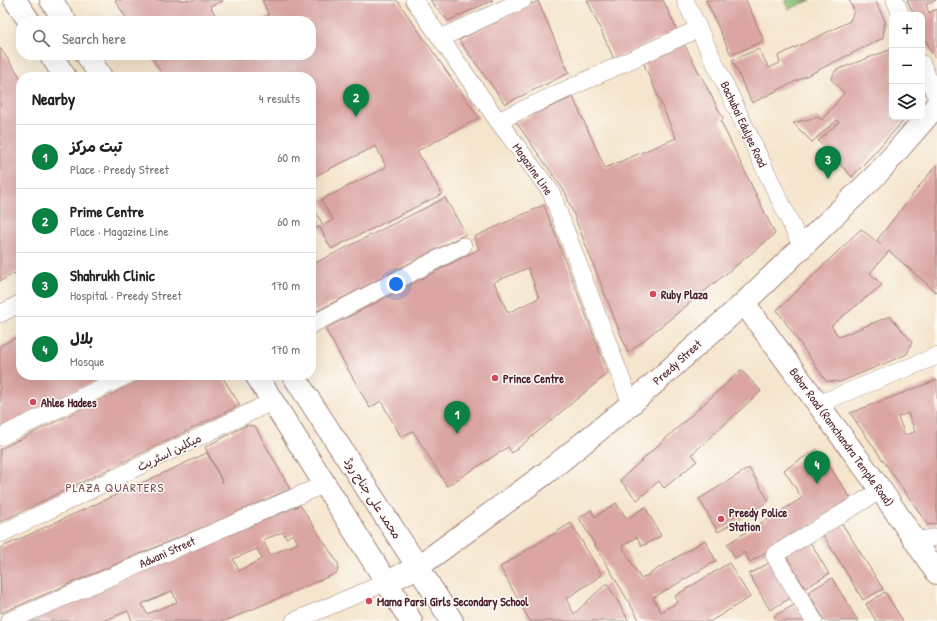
<!DOCTYPE html>
<meta charset="utf-8">
<style>
body{margin:0;font-family:"Patrick Hand","Playpen Sans Arabic",sans-serif;background:#f2f2f2;color:#222}
.controls{position:absolute;right:12px;top:12px;display:grid;overflow:hidden;border-radius:8px;box-shadow:0 4px 16px #0002}
.controls button{width:36px;height:36px;display:grid;place-items:center;padding:0;border:0;border-bottom:1px solid #e0e0e0;background:#fff;color:#222;font:20px sans-serif}
.you{position:absolute;left:396px;top:284px;width:14px;height:14px;margin:-10px;border:3px solid #fff;border-radius:50%;background:#1a73e8;box-shadow:0 0 0 6px #1a73e833}
.badge{display:grid;place-items:center;width:26px;height:26px;border-radius:50%;background:#0b8043;color:#fff;font-size:13px;font-weight:700}
.pin{position:absolute;translate:-50% -33px;filter:drop-shadow(0 1px 2px #0008)}
.pin::after{content:'';position:absolute;top:21px;width:14px;height:12px;background:inherit;clip-path:polygon(0 0,100% 0,50% 100%)}
.list{margin:0;padding:0;list-style:none}
h2{display:flex;justify-content:space-between;align-items:center;height:52px;margin:0;padding:0 16px;font-size:17px}
h2 small{font-size:13px;font-weight:400;color:#767676}
.list li{display:grid;grid-template-columns:26px 1fr auto;gap:12px;align-items:center;box-sizing:border-box;height:64px;padding:0 16px;border-top:1px solid #e0e0e0}
.list b{display:block;font-size:15px;white-space:nowrap}
.list p{margin:0;font-size:13px;white-space:nowrap;color:#767676}
.list em{font-size:13px;font-style:normal;color:#767676}
.icon{flex:none;width:22px;height:22px;fill:none;stroke:currentColor;stroke-width:2;stroke-linecap:round;stroke-linejoin:round}
.map{position:relative;flex:none;width:937px;height:621px;overflow:hidden}
.search{position:absolute;background:#fff;box-shadow:0 4px 16px #0002;left:16px;top:16px;width:300px;height:44px;display:flex;align-items:center;gap:10px;box-sizing:border-box;padding:0 14px;border-radius:16px;color:#767676;font-size:15px}
.panel{position:absolute;background:#fff;box-shadow:0 4px 16px #0002;left:16px;top:72px;width:300px;height:308px;border-radius:16px}
.map>svg:first-child{display:block}
</style>
<div class="map">
<svg width="937" height="621" viewBox="0 0 937 621">
<rect width="100%" height="100%" fill="#fdfcf7"/>
<filter id="ink" filterUnits="userSpaceOnUse"><feTurbulence type="fractalNoise" baseFrequency=".025" numOctaves="2"/><feDisplacementMap in="SourceGraphic" scale="8" xChannelSelector="R" yChannelSelector="G"/><feConvolveMatrix kernelMatrix="1 2 1 2 8 2 1 2 1" color-interpolation-filters="sRGB"/></filter>
<filter id="wash" filterUnits="userSpaceOnUse"><feTurbulence type="fractalNoise" baseFrequency=".012" numOctaves="4" result="noise"/><feDisplacementMap in="SourceGraphic" scale="16" xChannelSelector="R" yChannelSelector="G"/><feGaussianBlur stdDeviation="0.9" result="paint"/><feColorMatrix in="noise" values="0 0 0 0 0 0 0 0 0 0 0 0 0 0 0 0 0 1.4 0 .05"/><feComposite in="paint" operator="in"/></filter>
<g filter="url(#wash)">
<rect width="100%" height="100%" fill="#f5e5cc"/>
<polygon fill="#91c87b" stroke="#6e7453" points="785,0 811,0 789,9"/>
<g id="blocks">
<g fill="#daa5a3" fill-rule="evenodd">
<polygon points="115,0 222,0 223,1 210,6 219,21 128,21"/>
<polygon points="262,0 397,0 479,118 417,151 442,194 331,249 320,227 311,230 311,204 323,225 333,220 321,200 386,167 376,146 313,177 311,174 311,77 164,77 150,55 311,55 311,21 257,21 269,15"/>
<polygon points="430,0 493,0 448,21"/>
<polygon points="587,0 663,0 677,30 614,59"/>
<polygon points="706,0 746,0 764,41 731,55"/>
<polygon points="849,0 875,0 885,21 883,38 752,103 732,60 759,49 769,68 780,63 778,56 850,21 854,11"/>
<polygon points="907,0 936,0 926,5 929,13 937,9 937,58 932,54 922,33 922,15 914,15"/>
<polygon points="538,1 569,73 505,104 459,40"/>
<polygon points="684,44 723,118 721,122 775,234 628,353 565,192 516,122 573,97 605,168 676,138 643,62"/>
<polygon points="0,48 21,78 21,202 19,203 21,206 21,270 0,281"/>
<polygon points="892,49 892,117 907,117 852,177 818,141 839,122 837,120 812,142 793,123 818,117 822,120 844,93 831,79 836,70"/>
<polygon points="937,164 937,291 936,292 889,251 870,273 882,285 831,326 839,337 890,316 912,342 907,354 840,382 826,381 777,310 861,229 881,245 877,240"/>
<polygon points="445,198 466,234 315,312 311,306 311,257 315,263"/>
<path d="M544,205L608,373L512,453L508,447L447,486L413,431L401,437L381,401L370,408L325,329L479,249L474,237ZM528,268L539,298L508,313L494,282Z"/>
<polygon points="21,335 21,375 108,375 0,428 0,346"/>
<polygon points="741,370 761,391 692,454 697,461 664,488 659,481 637,500 620,480"/>
<polygon points="151,375 221,375 240,405 0,522 0,449"/>
<path d="M937,380V523L928,525L850,413ZM908,413L915,432L905,435L898,417Z"/>
<polygon points="247,425 255,426 290,489 238,512 1,613 0,548 207,453 223,483 205,447"/>
<polygon points="817,449 852,500 750,562 744,552 735,558 727,544 802,498 784,470"/>
<polygon points="749,468 769,501 718,532 699,499"/>
<polygon points="616,503 627,519 645,507 661,536 642,546 637,537 622,546 641,579 705,540 716,561 653,598 661,612 678,602 675,596 729,563 750,597 711,621 640,621 579,518 591,510 595,517"/>
<path d="M300,505L339,565L337,573L225,621H132L128,611L103,621H23ZM283,532L286,538L293,534L298,543L270,555L263,540ZM257,549L262,559L239,571L233,559ZM172,591L177,602L147,614L142,604Z"/>
<polygon points="841,522 883,589 863,600 822,533"/>
<polygon points="571,523 602,575 566,599 574,614 607,583 629,621 530,621 500,567"/>
<polygon points="809,540 829,574 805,588 785,554"/>
<polygon points="771,562 792,597 770,610 749,574"/>
<polygon points="832,578 858,621 825,621 808,592"/>
<polygon points="885,592 903,621 876,621 866,604"/>
<polygon points="796,604 807,621 777,621 774,616"/>
</g>
</g>
</g>
<g filter="url(#ink)">
<use href="#blocks" fill-opacity="0" stroke="#a0827c" stroke-width="1"/>
<g fill="none" stroke-linecap="round" stroke-linejoin="round">
<g stroke="#a0827c" stroke-width="18">
<g id="street">
<polyline points="414,0 498,121 551,192 631,404"/>
<polyline points="685,0 802,247"/>
<polyline points="895,0 901,15"/>
<polyline points="441,38 523,0"/>
<polyline points="922,64 937,99"/>
<polyline points="498,121 698,29"/>
<polyline points="0,314 21,303"/>
<polyline points="311,325 463,246"/>
<polyline points="818,404 937,356"/>
<polyline points="0,437 127,375"/>
<polyline points="0,534 273,401"/>
<polyline points="915,541 937,537"/>
<polyline points="9,621 325,484"/>
<polyline points="294,621 387,582"/>
<polyline points="814,621 774,555 881,490"/>
</g>
</g>
<g stroke="#a0827c" stroke-width="24">
<g id="secondary">
<polyline points="744,303 881,490 937,573"/>
<polyline points="387,582 418,567 546,473 631,404 744,303 802,247 878,173 937,105"/>
</g>
</g>
<g stroke="#a0827c" stroke-width="24">
<g id="highway">
<polyline points="15,0 29,21"/>
<polyline points="51,0 65,21"/>
<polyline points="51,55 65,77"/>
<polyline points="87,55 101,77"/>
<polyline points="256,375 411,621"/>
<polyline points="293,375 418,567 452,621"/>
</g>
</g>
<use href="#street" stroke="#fff" stroke-width="17"/>
<use href="#secondary" stroke="#fff" stroke-width="22"/>
<use href="#highway" stroke="#fff" stroke-width="22"/>
</g>
</g>
<g fill="#d1495b" stroke="#fdfcf7" stroke-width="1.5">
<circle cx="653" cy="294" r="4"/>
<circle cx="495" cy="378" r="4"/>
<circle cx="33" cy="402" r="4"/>
<circle cx="721" cy="519" r="4"/>
<circle cx="369" cy="601" r="4"/>
</g>
<g text-anchor="middle" dominant-baseline="central" stroke-width="3" stroke-linejoin="round" paint-order="stroke">
<g font-size="12" fill="#4a1f2b" stroke="#fdfcf7">
<text transform="translate(744 124) rotate(65)">Bachubai Eduljee Road</text>
<text transform="translate(533 169) rotate(55)">Magazine Line</text>
<text transform="translate(677 362) rotate(-42)">Preedy Street</text>
<text transform="translate(842 437) rotate(54)">Babar Road (Ramchandra Temple Road)</text>
<text transform="translate(169 452) rotate(-26)">میکلین اسٹریٹ</text>
<text transform="translate(373 498) rotate(57)">محمد علی جناح روڈ</text>
<text transform="translate(167 552) rotate(-24)">Adwani Street</text>
</g>
<g font-size="12" font-weight="bold" fill="#4a1f2b" stroke="#fdfcf7" text-anchor="start">
<text x="661" y="294">Ruby Plaza</text>
<text x="503" y="378">Prince Centre</text>
<text x="41" y="402">Ahlee Hadees</text>
<text x="729" y="512">Preedy Police<tspan x="729" dy="14">Station</tspan></text>
<text x="377" y="601">Mama Parsi Girls Secondary School</text>
</g>
<g font-size="13" letter-spacing="1" fill="#7c4e55" stroke="#fdfcf7">
<text x="115" y="487">PLAZA QUARTERS</text>
</g>
</g>
</svg>
<div class="controls">
<button>+</button>
<button>−</button>
<button><svg class="icon" aria-label="layers" viewBox="0 0 24 24"><path d="M12 4l9 5-9 5-9-5zM3 14l9 5 9-5"/></svg></button>
</div>
<div class="you"></div>
<div class="pin badge" style="left:457px;top:434px">1</div>
<div class="pin badge" style="left:356px;top:117px">2</div>
<div class="pin badge" style="left:828px;top:179px">3</div>
<div class="pin badge" style="left:817px;top:484px">4</div>
<div class="search"><svg class="icon" aria-label="search" viewBox="0 0 24 24"><circle cx="10" cy="10" r="6"/><path d="M15 15l6 6"/></svg>Search here</div>
<section class="panel">
<h2>Nearby<small>4 results</small></h2>
<ul class="list">
<li><span class="badge">1</span><div><b>تبت مرکز</b><p>Place · Preedy Street</p></div><em>60 m</em></li>
<li><span class="badge">2</span><div><b>Prime Centre</b><p>Place · Magazine Line</p></div><em>60 m</em></li>
<li><span class="badge">3</span><div><b>Shahrukh Clinic</b><p>Hospital · Preedy Street</p></div><em>170 m</em></li>
<li><span class="badge">4</span><div><b>بلال</b><p>Mosque</p></div><em>170 m</em></li>
</ul>
</section>
</div>
